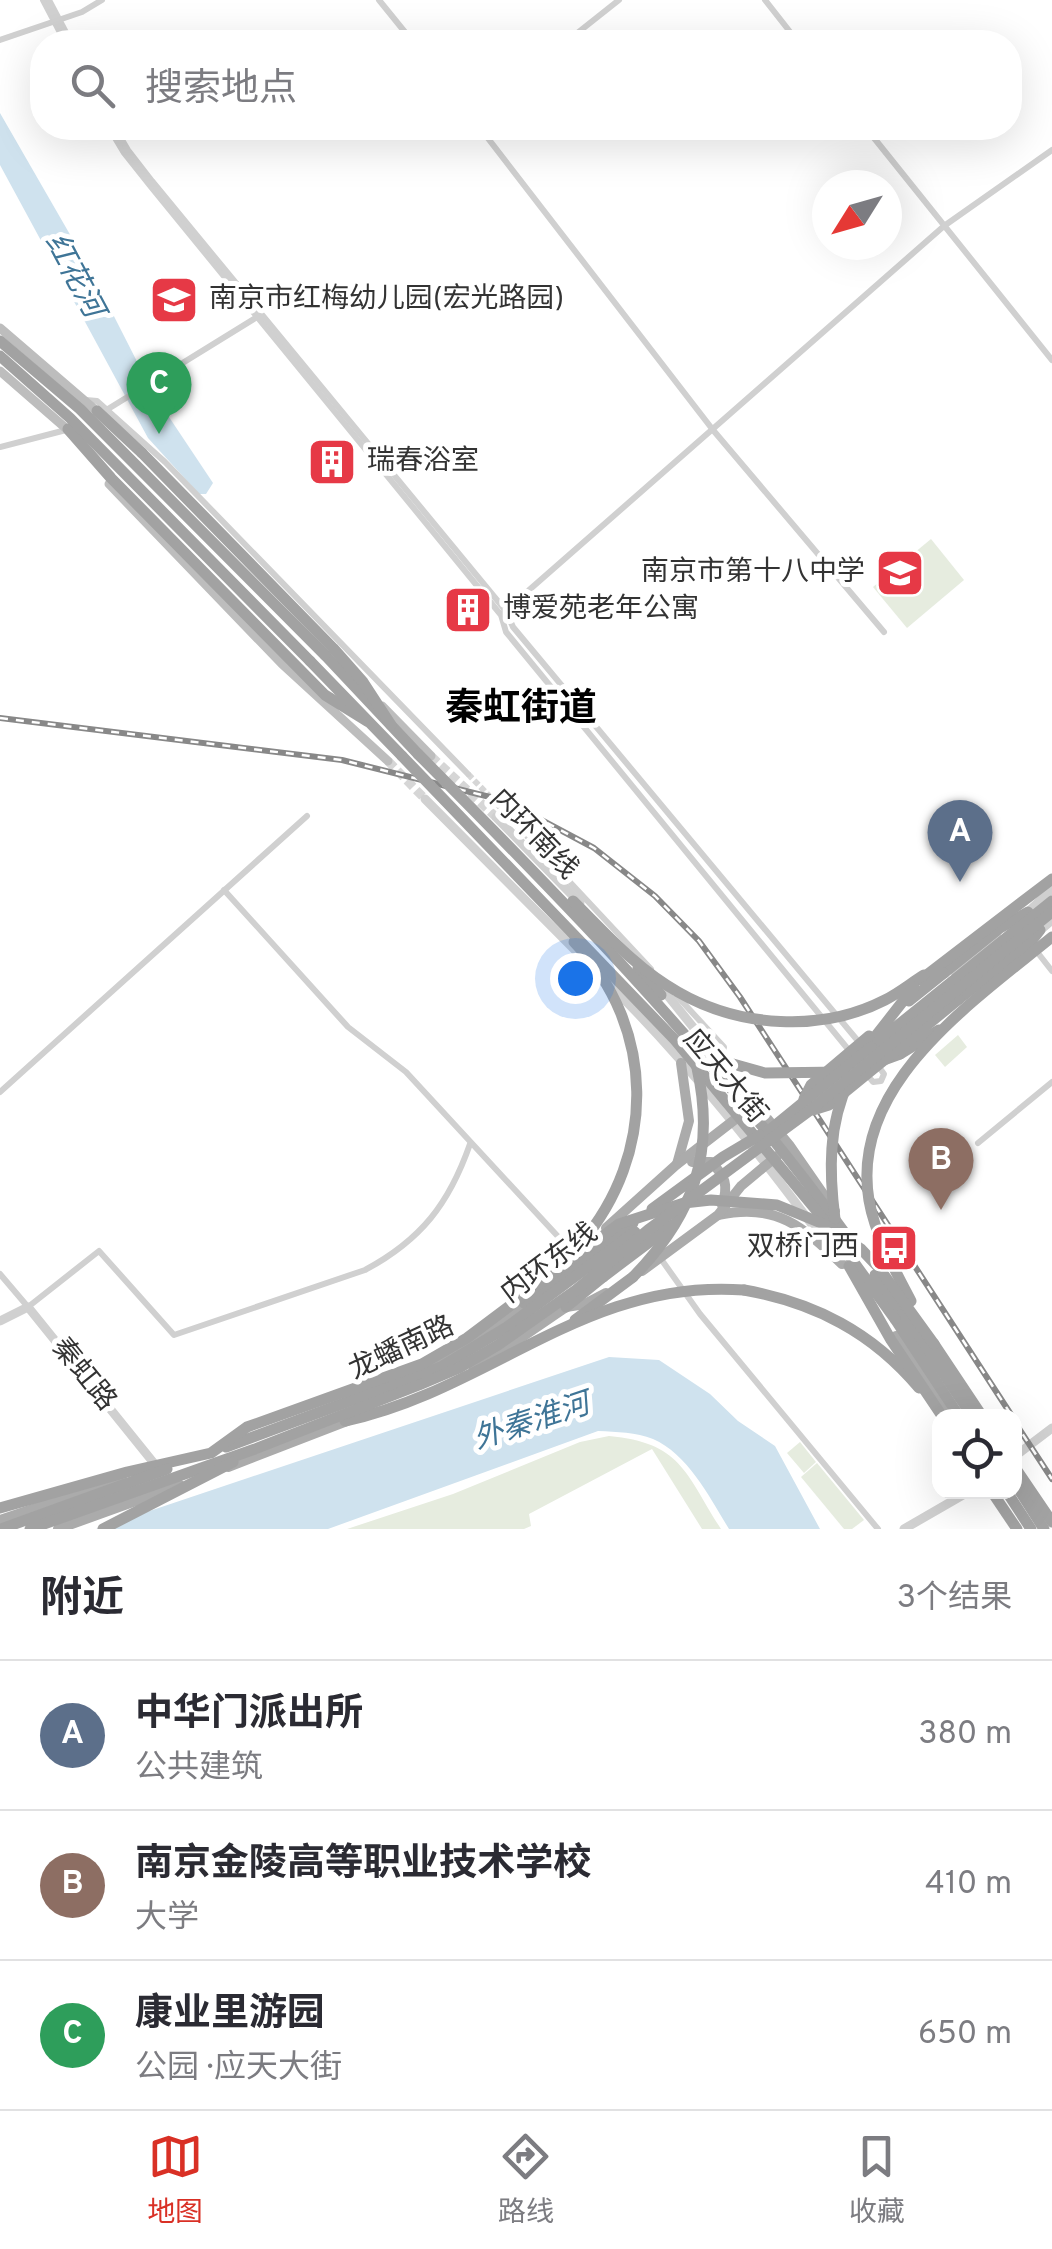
<!DOCTYPE html>
<html lang="zh">
<meta charset="utf-8">
<style>
body{margin:0;font-family:Overpass,"Noto Sans SC",sans-serif;background:#f2f2f3;color:#2b2b33}
.controls{position:absolute;right:30px;bottom:30px;display:grid;overflow:hidden;border-radius:20px;box-shadow:0 10px 40px #0002}
.controls button{width:90px;height:90px;display:grid;place-items:center;padding:0;border:0;border-bottom:2px solid #e1e1e2;background:#fff;color:#2b2b33;font:50px sans-serif}
.compass{position:absolute;left:812px;top:170px;width:90px;height:90px;border-radius:50%;background:#fff;box-shadow:0 10px 40px #0002;rotate:233deg}
.you{position:absolute;left:575px;top:978px;width:35px;height:35px;margin:-25px;border:8px solid #fff;border-radius:50%;background:#1a73e8;box-shadow:0 0 0 15px #1a73e833}
.badge{display:grid;place-items:center;width:65px;height:65px;border-radius:50%;background:#d93025;color:#fff;font-size:32px;font-weight:700}
.pin{position:absolute;translate:-50% -82px;filter:drop-shadow(0 2px 5px #0008)}
.pin::after{content:'';position:absolute;top:52px;width:35px;height:30px;background:inherit;clip-path:polygon(0 0,100% 0,50% 100%)}
.list{margin:0;padding:0;list-style:none}
h2{display:flex;justify-content:space-between;align-items:center;height:130px;margin:0;padding:0 40px;font-size:42px}
h2 small{font-size:32px;font-weight:400;color:#7c7c81}
.list li{display:grid;grid-template-columns:65px 1fr auto;gap:30px;align-items:center;box-sizing:border-box;height:150px;padding:0 40px;border-top:2px solid #e1e1e2}
.list b{display:block;font-size:38px;white-space:nowrap}
.list p{margin:0;font-size:32px;white-space:nowrap;color:#7c7c81}
.list em{font-size:32px;font-style:normal;color:#7c7c81}
.icon{flex:none;width:55px;height:55px;fill:none;stroke:currentColor;stroke-width:2;stroke-linecap:round;stroke-linejoin:round}
.map{position:relative;flex:none;width:1052px;height:1529px;overflow:hidden}
.search{position:absolute;background:#fff;box-shadow:0 10px 40px #0002;left:30px;right:30px;top:30px;height:110px;display:flex;align-items:center;gap:25px;box-sizing:border-box;padding:0 35px;border-radius:40px;color:#7c7c81;font-size:38px}
.sheet{height:580px;background:#fff}
nav{display:flex;justify-content:space-around;align-items:center;box-sizing:border-box;height:140px;border-top:2px solid #e1e1e2;background:#fff;font-size:28px;color:#7c7c81}
nav a{display:grid;justify-items:center;gap:5px}
nav .on{color:#d93025}
.map>svg:first-child{display:block}
</style>
<div class="map">
<svg width="1052" height="1529" viewBox="0 0 1052 1529">
<rect width="100%" height="100%" fill="#fff"/>
<g fill="#e6ecdf">
<polygon points="931,539 964,580 907,628 873,587"/>
<polygon points="958,1035 967,1047 945,1067 935,1055"/>
<path d="M609,1436C682,1443 685,1473 721,1529H702L652,1449L529,1514L531,1526L524,1529H347L453,1494L580,1442Z"/>
<polygon points="800,1442 816,1462 804,1473 787,1453"/>
<polygon points="817,1463 864,1520 852,1529 844,1529 801,1477"/>
</g>
<g fill="#cfe2ee">
<polygon points="0,113 91,271 153,393 213,483 206,494 199,494 148,438 0,165"/>
<path d="M609,1357L659,1360L710,1394L738,1421L775,1446L820,1529H729C710,1498 688,1454 653,1439C636,1432 617,1432 598,1431L328,1529H96Z"/>
</g>
<g fill="none" stroke-linecap="round" stroke-linejoin="round">
<polyline stroke="#d6d6d6" stroke-width="6" stroke-dasharray="6 3" stroke-linecap="butt" points="468,774 497,804"/>
<g stroke="#d6d6d6" stroke-width="9" stroke-dasharray="9 4.5" stroke-linecap="butt">
<polyline points="431,756 496,817"/>
<polyline points="388,761 425,799"/>
</g>
<g stroke="#d0d0d0" stroke-width="6">
<polyline points="43,0 65,42"/>
<polyline points="49,0 71,42"/>
<polyline points="379,0 413,42"/>
<polyline points="765,0 798,42"/>
<polyline points="0,40 82,12 102,0"/>
<polyline points="566,42 619,0"/>
<polyline points="109,128 124,153 151,187 501,615 506,632 852,1054"/>
<polyline points="115,128 128,150 152,181 506,611 513,627 858,1041"/>
<polyline points="480,128 713,430 884,632"/>
<polyline points="866,128 1052,360"/>
<polyline points="86,400 97,401 165,462 468,774"/>
<polyline points="108,409 257,317"/>
<polyline points="0,447 66,430"/>
<polyline points="503,613 944,226 1052,150"/>
<polyline points="497,804 651,969"/>
<polyline points="224,890 348,1027 406,1072 576,1256"/>
<polyline points="1034,948 1052,971"/>
<polyline points="677,996 724,1047 721,1060"/>
<polyline points="865,1072 873,1082 881,1081 884,1074 876,1063"/>
<polyline points="0,1092 307,816"/>
<polyline points="978,1143 1052,1082"/>
<polyline points="661,1259 700,1314 878,1529"/>
<path d="M0,1274L28,1307L99,1251L174,1335L365,1270C421,1240 449,1204 470,1144"/>
</g>
<g stroke="#d0d0d0" stroke-width="9">
<polyline points="425,799 575,950"/>
<polyline points="496,817 580,903"/>
<polyline points="1025,915 1052,889"/>
<polyline points="1038,932 1052,920"/>
<polyline points="955,972 997,937"/>
<path d="M607,982C690,1064 762,1157 831,1250"/>
<polyline points="660,986 755,1104"/>
<polyline points="0,1321 28,1307 157,1467"/>
<polyline points="1014,1457 1052,1428"/>
<polyline points="904,1529 968,1492"/>
</g>
<g stroke="#bdbdbd" stroke-width="9">
<polyline points="0,328 100,414"/>
<polyline points="0,371 69,431"/>
<polyline points="109,484 282,664 388,761"/>
<polyline points="382,706 431,756"/>
</g>
<g stroke="#ababab" stroke-width="10">
<path d="M692,1162H711C725,1176 729,1185 722,1205"/>
<polyline points="677,1164 689,1121 681,1063"/>
<path d="M719,1215C776,1202 803,1227 842,1264"/>
<polyline points="606,1228 676,1165 755,1104 790,1146 835,1211"/>
<polyline points="642,1271 718,1215 741,1186 777,1156"/>
<polyline points="896,1336 949,1416"/>
<path d="M428,1365C465,1350 497,1325 527,1300"/>
<polyline points="473,1366 503,1350 566,1307 585,1304 606,1293"/>
<polyline points="228,1467 352,1419"/>
<polyline points="0,1520 122,1479"/>
<polyline points="58,1529 180,1485"/>
</g>
<g stroke="#a2a2a2" stroke-width="11">
<polyline points="97,411 142,453"/>
<polyline points="68,429 111,478 325,695 367,721"/>
<polyline points="325,655 418,754"/>
<polyline points="310,661 402,756"/>
<polyline points="638,968 661,995"/>
<polyline points="944,973 1000,928 1028,912"/>
<polyline points="920,980 1052,879"/>
<polyline points="959,999 1030,943 1040,930"/>
<polyline points="871,1047 1052,901"/>
<polyline points="900,1054 939,1030"/>
<path d="M744,1290C815,1303 872,1332 919,1388"/>
<polyline points="524,1303 568,1271"/>
<polyline points="897,1305 972,1416"/>
<polyline points="566,1307 603,1277"/>
<polyline points="895,1319 959,1416"/>
<polyline points="575,1320 633,1277"/>
<polyline points="934,1344 982,1416"/>
<polyline points="1014,1466 1052,1522"/>
<polyline points="1014,1482 1044,1529"/>
<polyline points="992,1492 1017,1529"/>
<polyline points="1007,1492 1031,1529"/>
</g>
<g stroke="#888" stroke-width="6">
<g id="rail">
<polyline points="0,718 342,760 506,801 594,848 655,896 699,941 740,997 1012,1416"/>
<polyline points="1014,1421 1052,1479"/>
</g>
</g>
<use href="#rail" stroke="#fff" stroke-width="2.5" stroke-dasharray="8" stroke-linecap="butt"/>
<g stroke="#a2a2a2" stroke-width="11">
<polyline points="0,341 80,409 325,655"/>
<polyline points="0,356 70,418 310,661"/>
<polyline points="142,453 333,648 363,682 391,725"/>
<path d="M418,754C570,907 720,1061 847,1236"/>
<polyline points="402,756 675,1040 816,1210 895,1319"/>
<path d="M573,901C605,933 638,970 678,992C739,1027 821,1033 885,1000C899,993 911,983 924,975"/>
<path d="M574,942C657,1028 656,1155 581,1243"/>
<polyline points="909,1001 944,973"/>
<polyline points="864,1051 914,987"/>
<polyline points="708,1057 765,1073 842,1072"/>
<polyline points="870,1065 900,1054"/>
<polyline points="804,1099 811,1085 869,1036"/>
<polyline points="813,1110 829,1105 959,999"/>
<polyline points="762,1136 871,1047"/>
<polyline points="652,1209 723,1157 760,1135"/>
<path d="M835,1219C829,1172 828,1125 849,1081"/>
<polyline points="849,1266 891,1340 942,1416"/>
<polyline points="568,1271 633,1223"/>
<polyline points="875,1275 897,1305"/>
<polyline points="603,1277 672,1225"/>
<path d="M633,1277C693,1216 716,1153 697,1068"/>
<path d="M911,1301C898,1276 884,1251 875,1224C832,1096 968,1006 1052,937"/>
<path d="M345,1421C490,1390 586,1278 744,1290"/>
<polyline points="226,1447 441,1367 507,1327 635,1232"/>
<polyline points="0,1508 127,1472 211,1453 247,1427 422,1364 467,1338 619,1224 684,1203 711,1200 777,1205 826,1225 861,1249 879,1268 934,1344"/>
<polyline points="1,1529 167,1469"/>
<polyline points="30,1529 255,1449 419,1385 459,1368 498,1345 576,1290 648,1230 809,1111 1052,912"/>
<polyline points="103,1529 233,1462"/>
</g>
</g>
<defs>
<g id="school-square" transform="scale(2.5)"><rect x="-9" y="-9" width="18" height="18" rx="4" fill="#e63946" stroke="#fff"/><path d="M0-5L7-2L0 1L-7-2ZM-4 1L0 2.5L4 1V4Q0 6-4 4Z" fill="#fff"/></g>
<g id="building-square" transform="scale(2.5)"><rect x="-9" y="-9" width="18" height="18" rx="4" fill="#e63946" stroke="#fff"/><path d="M-4-6H4V6H1V3H-1V6H-4ZM-2.5-4.3h1.7v1.8h-1.7ZM.8-4.3h1.7v1.8H.8ZM-2.5-1h1.7V.8h-1.7ZM.8-1h1.7V.8H.8Z" fill="#fff"/></g>
<g id="bus-square" transform="scale(2.5)"><rect x="-9" y="-9" width="18" height="18" rx="4" fill="#e63946" stroke="#fff"/><path d="M-5-6H5V4H4V6H2V4H-2V6H-4V4H-5ZM-3.5-4V0h7V-4ZM-3.5 1.2v1.5H-2V1.2ZM2 1.2v1.5H3.5V1.2Z" fill="#fff"/></g>
</defs>
<g fill-rule="evenodd">
<use href="#school-square" x="174" y="300"/>
<use href="#building-square" x="332" y="462"/>
<use href="#school-square" x="900" y="573"/>
<use href="#building-square" x="468" y="610"/>
<use href="#bus-square" x="894" y="1248"/>
</g>
<g text-anchor="middle" dominant-baseline="central" stroke-width="10" stroke-linejoin="round" paint-order="stroke">
<g font-size="28" fill="#333" stroke="#fff" text-anchor="start">
<text x="209" y="300">南京市红梅幼儿园(宏光路园)</text>
<text x="367" y="462">瑞春浴室</text>
<text x="865" y="573" text-anchor="end">南京市第十八中学</text>
<text x="503" y="610">博爱苑老年公寓</text>
<text x="859" y="1248" text-anchor="end">双桥门西</text>
</g>
<g font-size="28" fill="#333" stroke="#fff">
<text transform="translate(533 835) rotate(46)">内环南线</text>
<text transform="translate(724 1077) rotate(50)">应天大街</text>
<text transform="translate(550 1264) rotate(-37)">内环东线</text>
<text transform="translate(402 1349) rotate(-25)">龙蟠南路</text>
<text transform="translate(83 1375) rotate(51)">秦虹路</text>
</g>
<g font-size="30" font-style="italic" fill="#3f7597" stroke="#fff">
<text transform="translate(73 276) rotate(62)">红花河</text>
<text transform="translate(532 1423) rotate(-18)">外秦淮河</text>
</g>
<g font-size="38" font-weight="bold" fill="#000" stroke="#fff">
<text x="521" y="710">秦虹街道</text>
</g>
</g>
</svg>
<div class="controls">
<button><svg class="icon" aria-label="locate" viewBox="0 0 24 24"><circle cx="12" cy="12" r="6"/><path d="M12 2v4M12 18v4M2 12h4M18 12h4"/></svg></button>
</div>
<svg class="compass" viewBox="-18 -18 36 36"><path d="M0-13l5 13h-10z" fill="#e53935"/><path d="M0 13l5-13h-10z" fill="#7c7c81"/></svg>
<div class="you"></div>
<div class="pin badge" style="left:960px;top:882px;background:#5c6f8a">A</div>
<div class="pin badge" style="left:941px;top:1210px;background:#8d6e63">B</div>
<div class="pin badge" style="left:159px;top:434px;background:#2e9e5b">C</div>
<div class="search"><svg class="icon" aria-label="search" viewBox="0 0 24 24"><circle cx="10" cy="10" r="6"/><path d="M15 15l6 6"/></svg>搜索地点</div>
</div>
<section class="sheet">
<h2>附近<small>3个结果</small></h2>
<ul class="list">
<li><span class="badge" style="background:#5c6f8a">A</span><div><b>中华门派出所</b><p>公共建筑</p></div><em>380 m</em></li>
<li><span class="badge" style="background:#8d6e63">B</span><div><b>南京金陵高等职业技术学校</b><p>大学</p></div><em>410 m</em></li>
<li><span class="badge" style="background:#2e9e5b">C</span><div><b>康业里游园</b><p>公园 · 应天大街</p></div><em>650 m</em></li>
</ul>
</section>
<nav>
<a class="on"><svg class="icon" aria-label="map" viewBox="0 0 24 24"><path d="M3 6l6-2 6 2 6-2v14l-6 2-6-2-6 2zM9 4v14M15 6v14"/></svg>地图</a>
<a><svg class="icon" aria-label="directions" viewBox="0 0 24 24"><path d="M12 3l9 9-9 9-9-9zM9 14v-3h6M13 9l2 2-2 2"/></svg>路线</a>
<a><svg class="icon" aria-label="saved" viewBox="0 0 24 24"><path d="M7 4h10v16l-5-4-5 4z"/></svg>收藏</a>
</nav>
